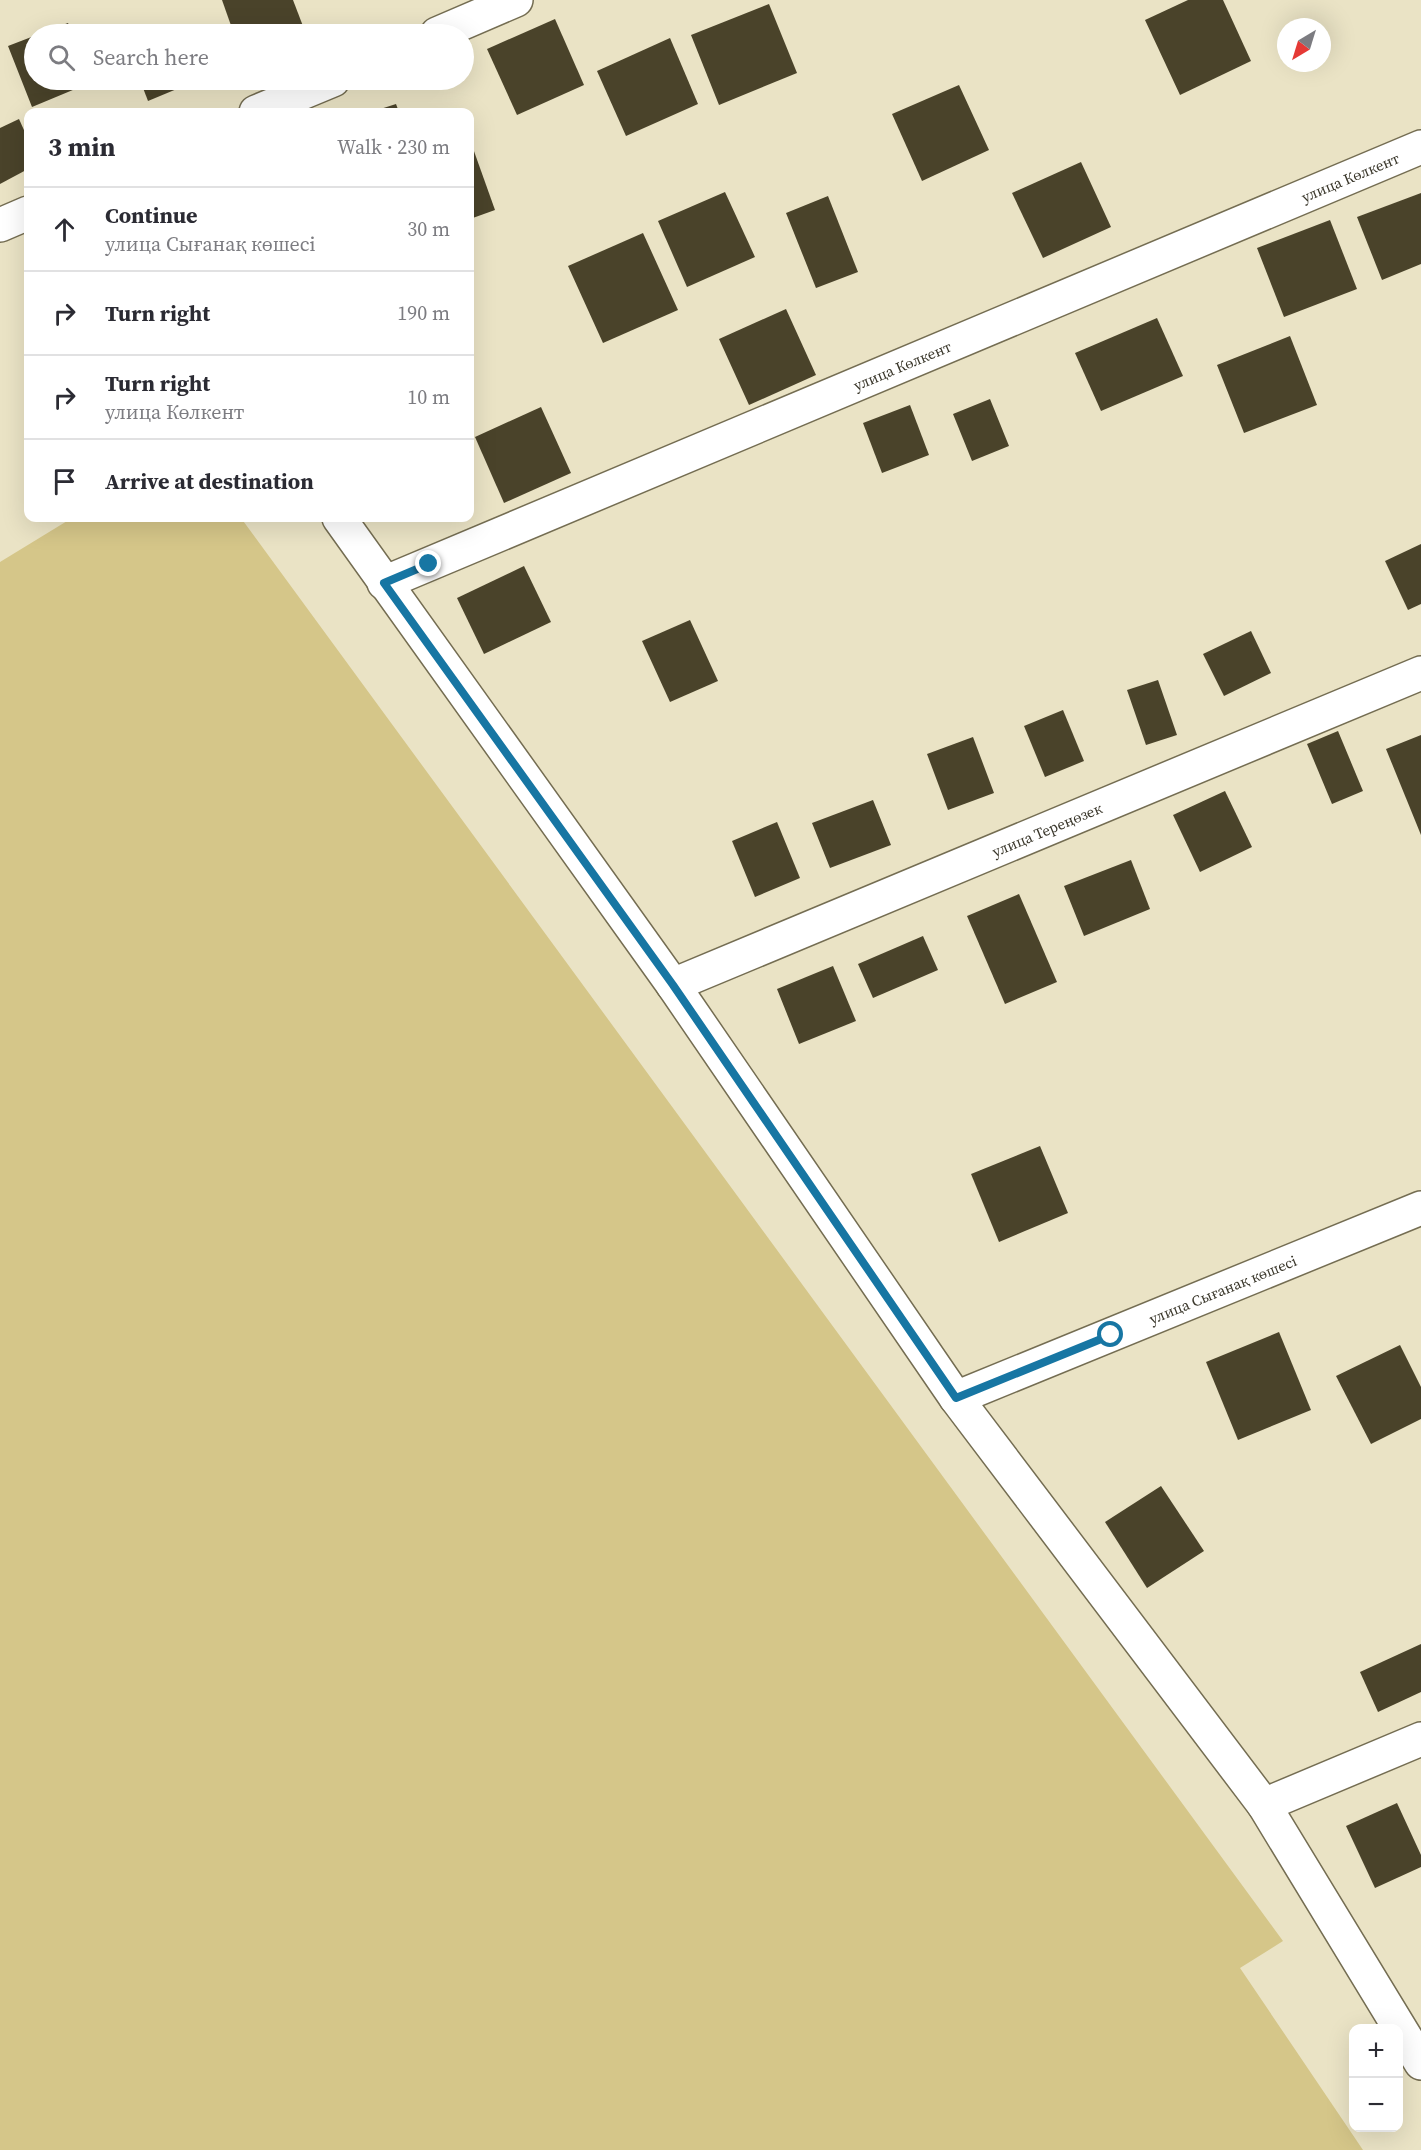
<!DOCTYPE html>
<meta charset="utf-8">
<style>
body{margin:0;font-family:"Source Serif 4",serif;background:#f2f2f3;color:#2b2b33}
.controls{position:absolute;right:18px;bottom:18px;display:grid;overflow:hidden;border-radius:12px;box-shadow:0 6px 24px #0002}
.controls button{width:54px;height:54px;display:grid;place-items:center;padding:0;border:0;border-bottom:2px solid #e1e1e2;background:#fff;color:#2b2b33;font:30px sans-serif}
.compass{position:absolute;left:1277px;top:18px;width:54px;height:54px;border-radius:50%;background:#fff;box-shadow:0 6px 24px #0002;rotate:218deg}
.stop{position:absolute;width:18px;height:18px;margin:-14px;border:4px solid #1776a3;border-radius:50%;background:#fff}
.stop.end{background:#1776a3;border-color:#fff;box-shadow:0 2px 6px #0008}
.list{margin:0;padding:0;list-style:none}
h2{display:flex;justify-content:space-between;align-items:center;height:78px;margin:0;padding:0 24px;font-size:26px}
h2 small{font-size:20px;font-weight:400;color:#7c7c81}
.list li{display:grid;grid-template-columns:39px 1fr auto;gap:18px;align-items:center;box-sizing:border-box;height:84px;padding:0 24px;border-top:2px solid #e1e1e2}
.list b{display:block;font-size:22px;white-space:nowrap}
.list p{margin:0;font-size:20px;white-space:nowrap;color:#7c7c81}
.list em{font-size:20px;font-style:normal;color:#7c7c81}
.icon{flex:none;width:33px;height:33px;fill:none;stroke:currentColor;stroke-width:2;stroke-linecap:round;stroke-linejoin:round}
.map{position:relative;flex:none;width:1421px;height:2150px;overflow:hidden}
.search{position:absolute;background:#fff;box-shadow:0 6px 24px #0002;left:24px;top:24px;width:450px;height:66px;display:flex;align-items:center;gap:15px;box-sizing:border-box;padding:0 21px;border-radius:33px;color:#7c7c81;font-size:22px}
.panel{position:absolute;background:#fff;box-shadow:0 6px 24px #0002;left:24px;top:108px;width:450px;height:414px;border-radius:12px}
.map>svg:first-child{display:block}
</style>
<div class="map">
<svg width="1421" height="2150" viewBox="0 0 1421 2150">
<rect width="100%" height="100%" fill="#eae3c5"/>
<polygon fill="#d5c689" points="72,518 241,518 1283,1941 1240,1968 1363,2150 0,2150 0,562"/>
<g fill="#4a432a">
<polygon points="222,0 293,0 306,34 234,34"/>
<polygon points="1188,0 1223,0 1251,61 1180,95 1145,20"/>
<polygon points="769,4 797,73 719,105 691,35"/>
<polygon points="555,19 584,85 517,115 487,49"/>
<polygon points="68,23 73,34 38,34"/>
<polygon points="34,36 34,80 91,80 92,82 32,107 8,46"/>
<polygon points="670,38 698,104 626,136 597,71"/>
<polygon points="140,80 181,80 184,86 148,101"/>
<polygon points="959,85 989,150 922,181 892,114"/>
<polygon points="396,104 399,112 371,112"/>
<polygon points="19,119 28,139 28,169 0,184 0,128"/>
<polygon points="470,140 495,210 470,219"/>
<polygon points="1081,162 1111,227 1043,258 1012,193"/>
<polygon points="725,192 755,257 687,287 658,221"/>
<polygon points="1421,193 1421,264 1382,280 1357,217"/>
<polygon points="828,196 858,272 816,288 786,213"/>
<polygon points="1330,220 1357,289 1284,317 1257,248"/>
<polygon points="643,233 678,310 603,343 568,266"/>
<polygon points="786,309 816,375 749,405 719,339"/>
<polygon points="1157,318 1183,376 1101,411 1075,353"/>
<polygon points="1290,336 1317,405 1244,433 1217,365"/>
<polygon points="990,399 1009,446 972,461 953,414"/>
<polygon points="910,405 929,455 882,473 863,423"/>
<polygon points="541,407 571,473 504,503 475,437"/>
<polygon points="1421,544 1421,604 1408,610 1385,561"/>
<polygon points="524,566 551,622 484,654 457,598"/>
<polygon points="690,620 718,681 670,702 642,641"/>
<polygon points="1251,631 1271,673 1224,696 1203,654"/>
<polygon points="1158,680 1177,735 1146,745 1127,690"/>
<polygon points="1063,710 1084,761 1045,777 1024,726"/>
<polygon points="1338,731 1363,791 1332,804 1307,744"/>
<polygon points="1421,735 1421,835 1386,749"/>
<polygon points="973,737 994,793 948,810 927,754"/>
<polygon points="1225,791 1252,847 1200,872 1173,815"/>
<polygon points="873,800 891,845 830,868 812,823"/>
<polygon points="777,822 800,878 755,897 732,841"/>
<polygon points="1131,860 1150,909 1084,936 1064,886"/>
<polygon points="1019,894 1057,982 1005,1004 967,916"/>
<polygon points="923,936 938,970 873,998 858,964"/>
<polygon points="833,966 856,1021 799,1044 777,989"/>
<polygon points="1040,1146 1068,1213 999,1242 971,1174"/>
<polygon points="1279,1332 1311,1410 1238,1440 1206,1362"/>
<polygon points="1400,1345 1421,1387 1421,1419 1371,1444 1336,1376"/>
<polygon points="1161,1486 1204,1551 1147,1588 1105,1522"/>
<polygon points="1421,1644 1421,1692 1378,1712 1360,1672"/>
<polygon points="1397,1803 1421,1855 1421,1867 1375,1888 1346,1826"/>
</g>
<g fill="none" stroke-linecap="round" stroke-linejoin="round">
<g stroke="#746d52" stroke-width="36">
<g id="minor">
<polyline points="437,34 516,0"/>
<polyline points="256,112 333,80"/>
<polyline points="0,225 28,213"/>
<polyline points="339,518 673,985 956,1398 1264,1805 1421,2063"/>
<path id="s1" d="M384,583L1421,147"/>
<path id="s2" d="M673,985L1421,673"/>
<path id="s3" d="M956,1398L1421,1208"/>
<polyline points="1264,1805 1421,1739"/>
</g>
</g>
<use href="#minor" stroke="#fff" stroke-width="33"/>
</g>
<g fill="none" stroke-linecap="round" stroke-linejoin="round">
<polyline stroke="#1776a3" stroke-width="8" points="429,564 384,583 673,985 956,1398 1111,1335"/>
</g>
<g text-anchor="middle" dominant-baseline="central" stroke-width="6" stroke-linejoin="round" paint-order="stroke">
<g font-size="15" fill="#3a372b" stroke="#eae3c5">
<text stroke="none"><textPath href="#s1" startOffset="1048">улица Көлкент</textPath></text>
<text stroke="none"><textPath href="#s1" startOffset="562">улица Көлкент</textPath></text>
<text stroke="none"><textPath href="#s2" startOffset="405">улица Тереңөзек</textPath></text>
<text stroke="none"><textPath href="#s3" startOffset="288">улица Сығанақ көшесі</textPath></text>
</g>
</g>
</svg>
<div class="controls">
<button>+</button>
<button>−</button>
</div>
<svg class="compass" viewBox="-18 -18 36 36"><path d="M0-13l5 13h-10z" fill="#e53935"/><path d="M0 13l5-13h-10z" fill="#7c7c81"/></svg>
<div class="stop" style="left:1111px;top:1335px"></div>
<div class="stop end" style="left:429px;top:564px"></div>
<div class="search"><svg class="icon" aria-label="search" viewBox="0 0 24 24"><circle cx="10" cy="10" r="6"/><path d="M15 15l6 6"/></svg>Search here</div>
<section class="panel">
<h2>3 min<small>Walk · 230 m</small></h2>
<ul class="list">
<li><svg class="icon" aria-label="ahead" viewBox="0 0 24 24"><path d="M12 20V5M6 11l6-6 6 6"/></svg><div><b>Continue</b><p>улица Сығанақ көшесі</p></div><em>30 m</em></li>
<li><svg class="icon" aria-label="right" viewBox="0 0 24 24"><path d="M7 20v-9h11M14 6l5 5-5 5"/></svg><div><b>Turn right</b></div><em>190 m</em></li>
<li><svg class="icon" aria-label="right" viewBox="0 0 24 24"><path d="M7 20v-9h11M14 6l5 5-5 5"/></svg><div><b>Turn right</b><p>улица Көлкент</p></div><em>10 m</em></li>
<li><svg class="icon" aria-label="arrive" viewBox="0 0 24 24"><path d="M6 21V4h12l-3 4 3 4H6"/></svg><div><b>Arrive at destination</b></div></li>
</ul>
</section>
</div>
